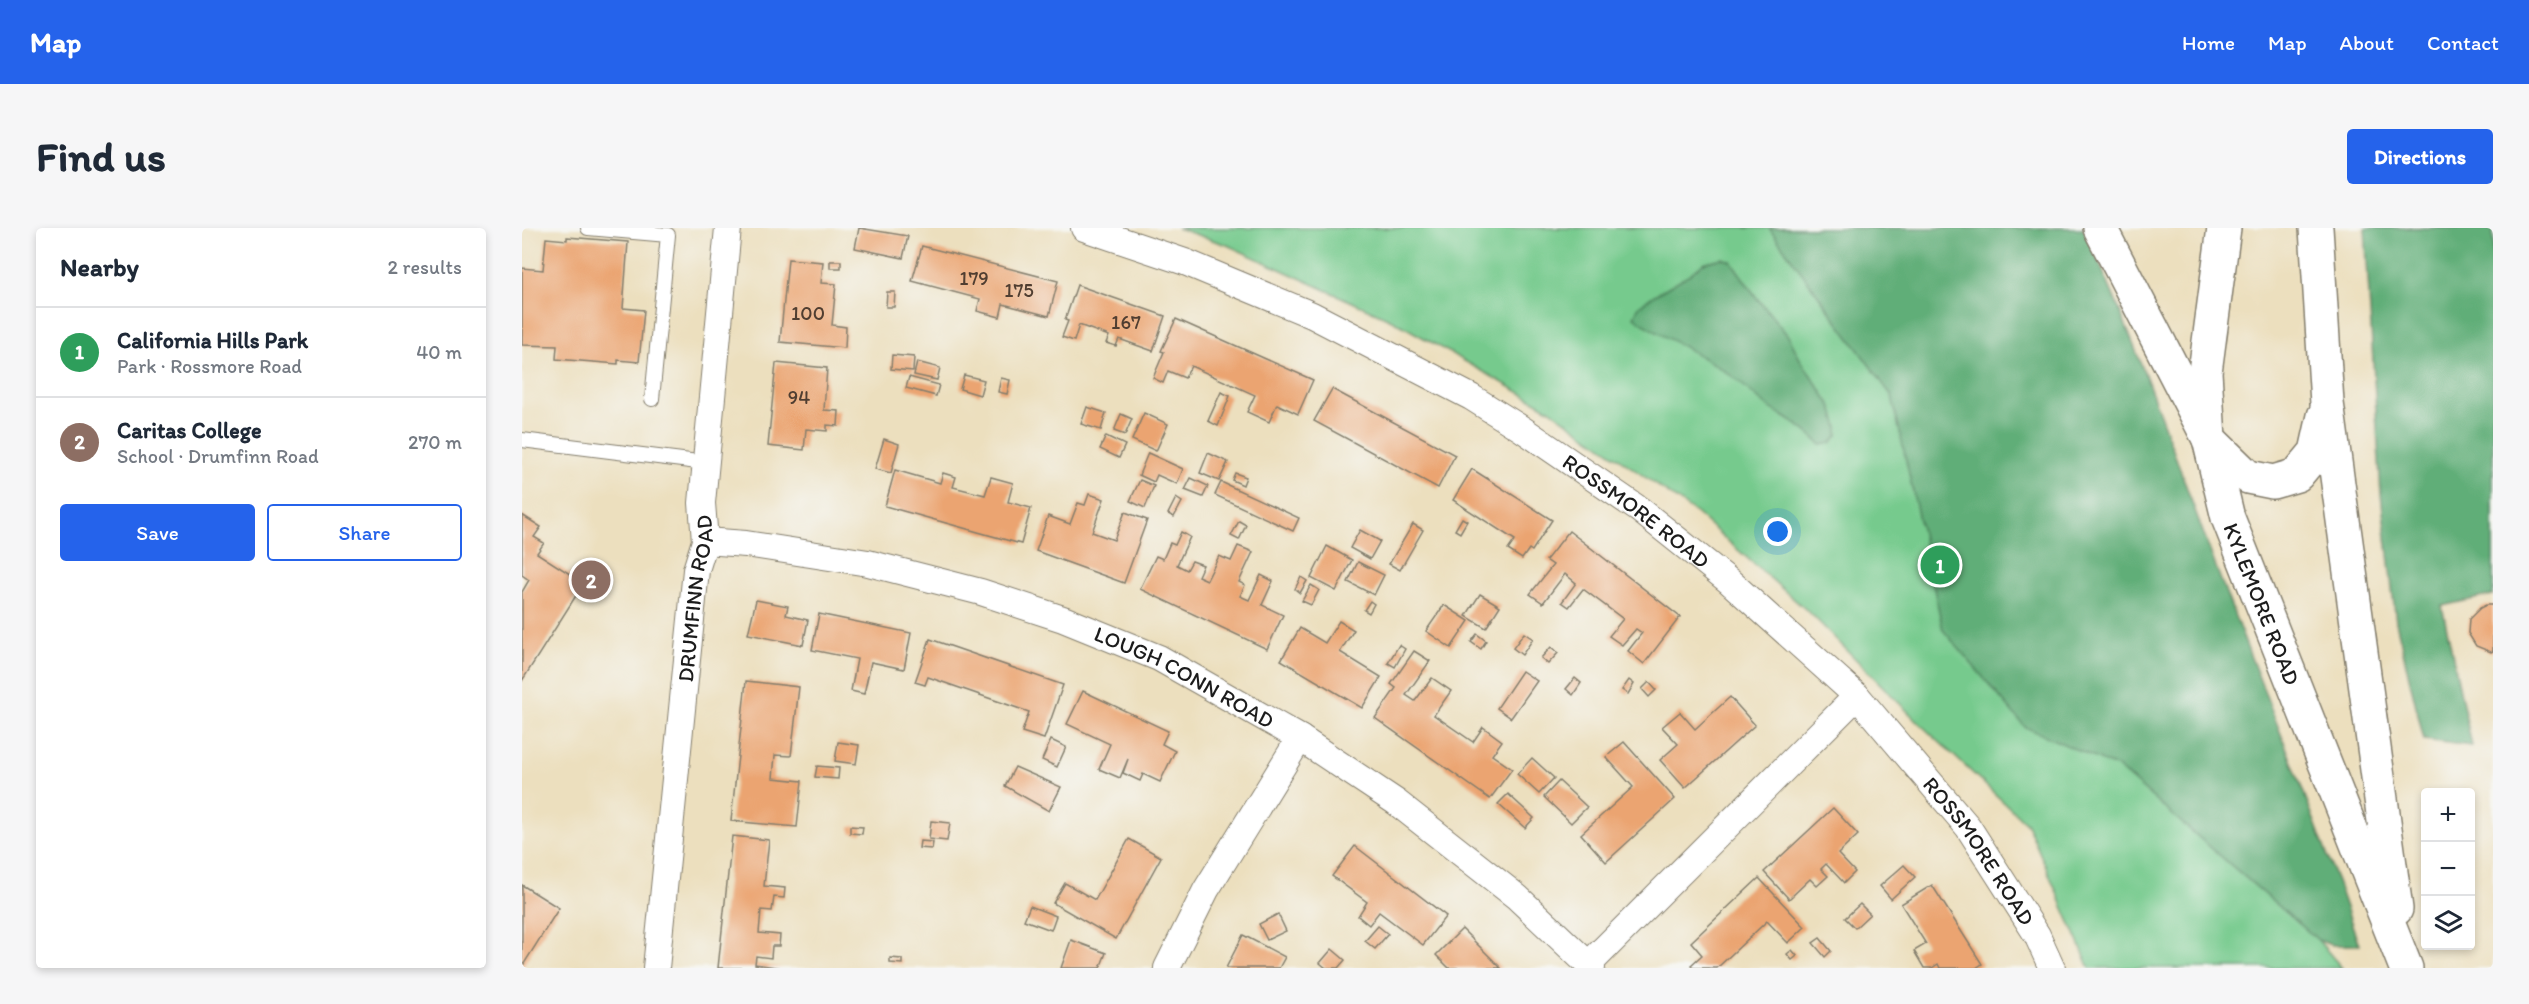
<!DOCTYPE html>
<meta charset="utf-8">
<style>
body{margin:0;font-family:Itim,sans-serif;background:#f6f6f7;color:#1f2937}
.controls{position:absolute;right:18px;bottom:18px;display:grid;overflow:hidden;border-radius:6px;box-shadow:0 3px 9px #0003}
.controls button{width:54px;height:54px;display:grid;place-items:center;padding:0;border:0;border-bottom:2px solid #e0e1e3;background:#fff;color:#1f2937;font:30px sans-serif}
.you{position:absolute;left:1256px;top:304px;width:21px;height:21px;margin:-15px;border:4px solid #fff;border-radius:50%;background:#1a73e8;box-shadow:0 0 0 9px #1a73e833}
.badge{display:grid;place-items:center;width:39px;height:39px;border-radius:50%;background:#2563eb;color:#fff;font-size:20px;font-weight:700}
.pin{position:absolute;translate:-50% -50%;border:3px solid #fff;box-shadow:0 2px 6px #0006}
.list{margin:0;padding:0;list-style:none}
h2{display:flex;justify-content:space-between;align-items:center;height:78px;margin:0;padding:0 24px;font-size:26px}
h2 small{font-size:20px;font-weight:400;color:#747a83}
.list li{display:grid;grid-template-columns:39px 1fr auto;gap:18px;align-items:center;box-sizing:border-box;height:90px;padding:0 24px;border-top:2px solid #e0e1e3}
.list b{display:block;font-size:22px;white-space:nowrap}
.list p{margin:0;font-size:20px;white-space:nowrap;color:#747a83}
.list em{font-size:20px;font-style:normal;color:#747a83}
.actions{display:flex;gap:12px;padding:18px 24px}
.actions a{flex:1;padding:14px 0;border:2px solid #2563eb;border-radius:6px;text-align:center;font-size:21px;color:#2563eb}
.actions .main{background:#2563eb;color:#fff}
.icon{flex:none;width:33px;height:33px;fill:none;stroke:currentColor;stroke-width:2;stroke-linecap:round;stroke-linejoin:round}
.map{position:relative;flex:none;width:1971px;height:740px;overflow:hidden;border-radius:6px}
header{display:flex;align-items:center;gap:36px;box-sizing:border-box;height:84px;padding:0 30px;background:#2563eb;color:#fff}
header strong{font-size:28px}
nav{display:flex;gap:33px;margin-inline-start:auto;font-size:21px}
.intro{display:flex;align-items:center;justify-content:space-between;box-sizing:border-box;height:144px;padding:0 36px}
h1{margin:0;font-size:42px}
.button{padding:15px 27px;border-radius:6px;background:#2563eb;color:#fff;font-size:21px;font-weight:700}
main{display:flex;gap:36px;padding:0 36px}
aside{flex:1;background:#fff;border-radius:6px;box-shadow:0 3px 9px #0003}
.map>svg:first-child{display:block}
</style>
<header>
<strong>Map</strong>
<nav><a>Home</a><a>Map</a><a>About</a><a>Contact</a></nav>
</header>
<div class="intro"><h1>Find us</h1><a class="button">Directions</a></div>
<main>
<aside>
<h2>Nearby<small>2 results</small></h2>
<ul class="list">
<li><span class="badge" style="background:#2e9e5b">1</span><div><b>California Hills Park</b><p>Park · Rossmore Road</p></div><em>40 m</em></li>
<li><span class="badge" style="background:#8d6e63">2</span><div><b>Caritas College</b><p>School · Drumfinn Road</p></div><em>270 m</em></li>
</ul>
<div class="actions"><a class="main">Save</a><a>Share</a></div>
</aside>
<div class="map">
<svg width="1971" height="740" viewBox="0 0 1971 740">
<rect width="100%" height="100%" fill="#f6f6f2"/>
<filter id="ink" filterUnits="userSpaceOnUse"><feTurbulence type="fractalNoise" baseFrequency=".0167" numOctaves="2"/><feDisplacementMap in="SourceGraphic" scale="12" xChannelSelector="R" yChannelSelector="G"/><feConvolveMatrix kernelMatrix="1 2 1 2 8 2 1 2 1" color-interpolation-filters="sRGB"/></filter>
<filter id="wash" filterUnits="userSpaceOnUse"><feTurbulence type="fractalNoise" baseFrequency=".008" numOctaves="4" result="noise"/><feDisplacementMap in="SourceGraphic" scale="24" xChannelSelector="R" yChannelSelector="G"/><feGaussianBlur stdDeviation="1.35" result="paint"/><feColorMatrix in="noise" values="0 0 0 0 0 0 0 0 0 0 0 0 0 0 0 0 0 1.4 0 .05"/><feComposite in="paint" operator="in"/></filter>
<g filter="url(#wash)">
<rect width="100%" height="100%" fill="#ecdfbe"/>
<polygon fill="#76ca8d" stroke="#497354" stroke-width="1.5" points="655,0 1365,0 1796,712 1820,740 1568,740 1505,596 1397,495 1290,387 1175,286 1027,181 872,93 705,17"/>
<g fill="#60ae78" stroke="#3e654a" stroke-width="1.5">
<path d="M1247,0H1561C1615,112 1653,231 1697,347C1744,470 1795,592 1837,717H1809L1796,712L1596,540L1503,499L1421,402L1370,168Z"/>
<polygon points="1843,0 1971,0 1971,367 1920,378 1950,518 1902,512 1874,394 1859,267"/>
<path d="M1200,30L1209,33L1235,70L1267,109L1278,131L1310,179L1316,199V207L1309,215L1299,217C1285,201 1265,191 1247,179C1234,170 1224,159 1211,149C1200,141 1177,127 1164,120C1145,109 1129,103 1112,89L1117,78L1131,68L1168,46L1181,35Z"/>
</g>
<g id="blocks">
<g fill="#eba471">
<polygon points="337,0 386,8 381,30 333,20"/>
<polygon points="45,9 106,14 101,80 122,82 117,134 96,132 96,136 34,131 35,118 0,117 0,40 21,42 24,10 45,12"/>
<polygon points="400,18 536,53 527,88 481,76 478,89 455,83 458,71 390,53"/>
<polygon points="266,31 301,34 299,55 314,56 310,97 324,99 323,120 258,114"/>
<rect x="308" y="33" width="11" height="7"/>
<polygon points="555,57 643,88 631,123 597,111 594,118 584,115 587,108 557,97 552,113 540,109 546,93 543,92"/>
<polygon points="365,64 373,64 372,79 364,79"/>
<polygon points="654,91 791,152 776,186 755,176 747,194 725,184 733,167 669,138 663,150 646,143 641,155 631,150 642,124 639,123"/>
<polygon points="370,127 392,129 391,143 369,141"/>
<polygon points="395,134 418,140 415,152 392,147"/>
<polygon points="254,135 305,140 302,182 317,183 316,198 305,197 305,203 284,201 282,222 246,218"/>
<polygon points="442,147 462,152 458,167 438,161"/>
<polygon points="387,149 417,157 414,168 384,160"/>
<polygon points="479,150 488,152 485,166 476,164"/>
<polygon points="810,161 933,227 916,260 792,193"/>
<polygon points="699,164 708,168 696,198 686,193"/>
<polygon points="565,179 584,185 579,202 559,196"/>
<polygon points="622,185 646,196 634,223 610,212"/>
<polygon points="599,186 610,191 603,207 592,203"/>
<polygon points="584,208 603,217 597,230 578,221"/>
<polygon points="362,211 377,216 369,245 353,241"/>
<polygon points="626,225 661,241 655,256 635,247 632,254 617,247"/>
<polygon points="686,225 706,234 697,253 678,245"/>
<polygon points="950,241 1030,292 1010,323 1007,321 1000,331 986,322 993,312 931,272"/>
<polygon points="373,242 418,255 421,245 434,249 431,259 463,267 469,249 491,255 486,274 509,280 499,316 363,278"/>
<polygon points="713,245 724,249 721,257 710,252"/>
<polygon points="669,250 686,258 681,269 663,262"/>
<polygon points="618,252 632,258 623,280 608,273"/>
<polygon points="699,254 777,290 771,303 693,267"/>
<polygon points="567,266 582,271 570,304 592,312 603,284 625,292 602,355 514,323 526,288 548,296 556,275 563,277"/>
<polygon points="654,270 660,274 652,289 646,286"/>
<polygon points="0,287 19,299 12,309 22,315 15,325 62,355 0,453 0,364 7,352 0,347"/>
<polygon points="940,290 945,293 938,305 933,302"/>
<polygon points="717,293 724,297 717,312 709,308"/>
<polygon points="891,296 901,302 878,342 867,336"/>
<polygon points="838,302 858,313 848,331 828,320"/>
<polygon points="1047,303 1158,389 1122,436 1106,423 1120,405 1114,401 1100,417 1087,408 1101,391 1061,361 1047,379 1040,374 1054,355 1043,346 1021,375 1008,366 1031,337 1024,332"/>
<polygon points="659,304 668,309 655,337 665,342 670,333 681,337 676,348 685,352 697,328 709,333 716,318 731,324 717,354 723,357 718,368 727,372 739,347 751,353 740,377 761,387 745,421 618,361 634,328 641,331 648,315 653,317"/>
<polygon points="805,318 830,332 814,363 789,350"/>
<polygon points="836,334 862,347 852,367 826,354"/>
<polygon points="779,349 785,353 778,365 773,361"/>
<polygon points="789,357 797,362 789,377 780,373"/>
<polygon points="958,366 978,378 964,400 944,388"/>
<polygon points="234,372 266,378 264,387 286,392 281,417 226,406"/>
<polygon points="848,373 852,376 847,385 842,382"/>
<polygon points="922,377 947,393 929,420 904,403"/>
<polygon points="1964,377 1971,377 1971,423 1969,424 1954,418 1946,405 1947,391 1958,380"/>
<polygon points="297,386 389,405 382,441 349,434 342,466 329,463 335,431 290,422"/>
<polygon points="817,393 832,402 818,424 859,449 840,480 759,432 778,400 803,415"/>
<polygon points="1002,405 1011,411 1000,427 991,420"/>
<polygon points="955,406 964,413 959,421 949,414"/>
<polygon points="408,411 541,457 522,511 500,504 507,484 406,449 403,457 393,454"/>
<polygon points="877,417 883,421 873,439 866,435"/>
<polygon points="1029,419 1036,425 1026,436 1019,430"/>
<polygon points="892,423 908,433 884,467 893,473 910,450 929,463 912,487 951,514 961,499 980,513 970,527 990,541 968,571 853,490 874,460 869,456"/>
<polygon points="1000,443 1015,453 989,490 975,480"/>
<polygon points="1053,450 1059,455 1051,467 1044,461"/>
<polygon points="1107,452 1112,456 1106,466 1100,462"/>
<polygon points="224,453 277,459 269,528 253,527 251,550 280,553 275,599 209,593"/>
<polygon points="1127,454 1134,462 1127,469 1120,461"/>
<polygon points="561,463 646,503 640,516 653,523 638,554 621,546 618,553 601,545 606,531 598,550 577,541 588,516 545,496"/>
<polygon points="1208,469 1233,497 1163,560 1138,532 1156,516 1140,499 1158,484 1173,501"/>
<polygon points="529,512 544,519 535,539 520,532"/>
<polygon points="316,514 337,517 334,536 313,533"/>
<polygon points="1102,514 1153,571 1084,634 1059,606 1111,559 1084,529"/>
<polygon points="1010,530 1032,550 1017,566 995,546"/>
<polygon points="295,538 317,540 316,551 293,549"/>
<polygon points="493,539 539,559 527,583 483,558"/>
<polygon points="1037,553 1065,579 1049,595 1022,569"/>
<polygon points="986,566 1012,590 1003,600 976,576"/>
<polygon points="1311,580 1336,607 1316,626 1333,644 1322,655 1304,636 1299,641 1306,648 1295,658 1288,651 1267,671 1242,644"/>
<polygon points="409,593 428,595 425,613 407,611"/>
<polygon points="328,598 341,599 340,606 328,605"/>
<polygon points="210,608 247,612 242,658 263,660 262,670 252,669 250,683 239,682 237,705 258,707 257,718 250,718 249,730 234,728 233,736 260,740 196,740"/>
<polygon points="607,611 639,629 594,711 531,675 543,655 573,672"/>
<polygon points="398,613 411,614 410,621 397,620"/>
<polygon points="833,618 924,688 901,717 857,684 847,697 836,688 845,674 810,648"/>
<polygon points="1382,637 1393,649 1369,671 1358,658"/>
<polygon points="1237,650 1283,699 1266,715 1245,693 1195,740 1172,740 1169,737 1180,727 1169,714"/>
<polygon points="0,657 37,680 0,739"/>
<polygon points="1410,657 1460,736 1454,740 1418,740 1416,736 1410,740 1402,740 1392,723 1404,716 1379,676"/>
<polygon points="1338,676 1348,686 1333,700 1323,690"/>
<polygon points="508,678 534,688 529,702 502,692"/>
<polygon points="756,686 764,703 745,712 737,696"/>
<polygon points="856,698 866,706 853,721 843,713"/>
<polygon points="940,701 979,740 927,740 914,727"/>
<polygon points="721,707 763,729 757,740 704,740"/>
<polygon points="1298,710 1309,723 1303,729 1291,715"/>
<polygon points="549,712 584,725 578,740 539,740"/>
<polygon points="810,721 823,732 816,740 804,740 798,735"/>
<polygon points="1270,722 1275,728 1270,732 1265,726"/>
<polygon points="368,730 380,731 380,736 368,735"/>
</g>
</g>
</g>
<g filter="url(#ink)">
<use href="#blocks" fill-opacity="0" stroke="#847e6d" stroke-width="1.5"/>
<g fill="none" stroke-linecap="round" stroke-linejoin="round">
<g stroke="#847e6d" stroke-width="16">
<g id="service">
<polyline points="66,0 146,7 130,171"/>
<polyline points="0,212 184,235"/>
</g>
</g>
<g stroke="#847e6d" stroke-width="28">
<g id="minor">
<path id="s1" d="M562,0L663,34L790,87L949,169L1000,201L1118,282L1207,353L1335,468L1446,599L1515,707L1530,740"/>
<path id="s2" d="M183,313L224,316L346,335L459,364L541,391L637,430L778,510L874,574L995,669L1070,740"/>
<polyline points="1067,736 1335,468"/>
<path id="s3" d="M134,740L174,342L183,313L180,275L206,0"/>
<polyline points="645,740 684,662 778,510"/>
</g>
</g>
<g stroke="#847e6d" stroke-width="36">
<g id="secondary">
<polyline points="1578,0 1687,211 1726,249 1751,254 1775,247 1794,224 1802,188"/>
<path id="s4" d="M1702,0L1683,144L1687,211L1706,290L1884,740"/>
<polyline points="1794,0 1805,175 1874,681"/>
</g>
</g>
<use href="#service" stroke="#fff" stroke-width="14"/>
<use href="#minor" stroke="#fff" stroke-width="26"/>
<use href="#secondary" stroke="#fff" stroke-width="33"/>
</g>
</g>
<g text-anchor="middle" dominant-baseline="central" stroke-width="6" stroke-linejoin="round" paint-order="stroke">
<g font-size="20" fill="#503e31">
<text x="452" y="50">179</text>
<text x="497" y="62">175</text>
<text x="286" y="85">100</text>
<text x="604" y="94">167</text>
<text x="277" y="169">94</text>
</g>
<g font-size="22" fill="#1c1c1c" stroke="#f6f6f2">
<text stroke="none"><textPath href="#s1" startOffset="624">ROSSMORE ROAD</textPath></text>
<text stroke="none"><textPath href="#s3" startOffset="372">DRUMFINN ROAD</textPath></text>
<text stroke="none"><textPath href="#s4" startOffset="386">KYLEMORE ROAD</textPath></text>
<text stroke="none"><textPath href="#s2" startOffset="502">LOUGH CONN ROAD</textPath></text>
<text stroke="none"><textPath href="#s1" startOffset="1110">ROSSMORE ROAD</textPath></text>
</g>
</g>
</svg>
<div class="controls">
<button>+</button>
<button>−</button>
<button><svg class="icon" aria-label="layers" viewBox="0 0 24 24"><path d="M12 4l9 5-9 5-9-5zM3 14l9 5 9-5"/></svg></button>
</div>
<div class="you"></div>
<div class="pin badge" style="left:1418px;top:337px;background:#2e9e5b">1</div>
<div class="pin badge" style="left:69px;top:352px;background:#8d6e63">2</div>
</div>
</main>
